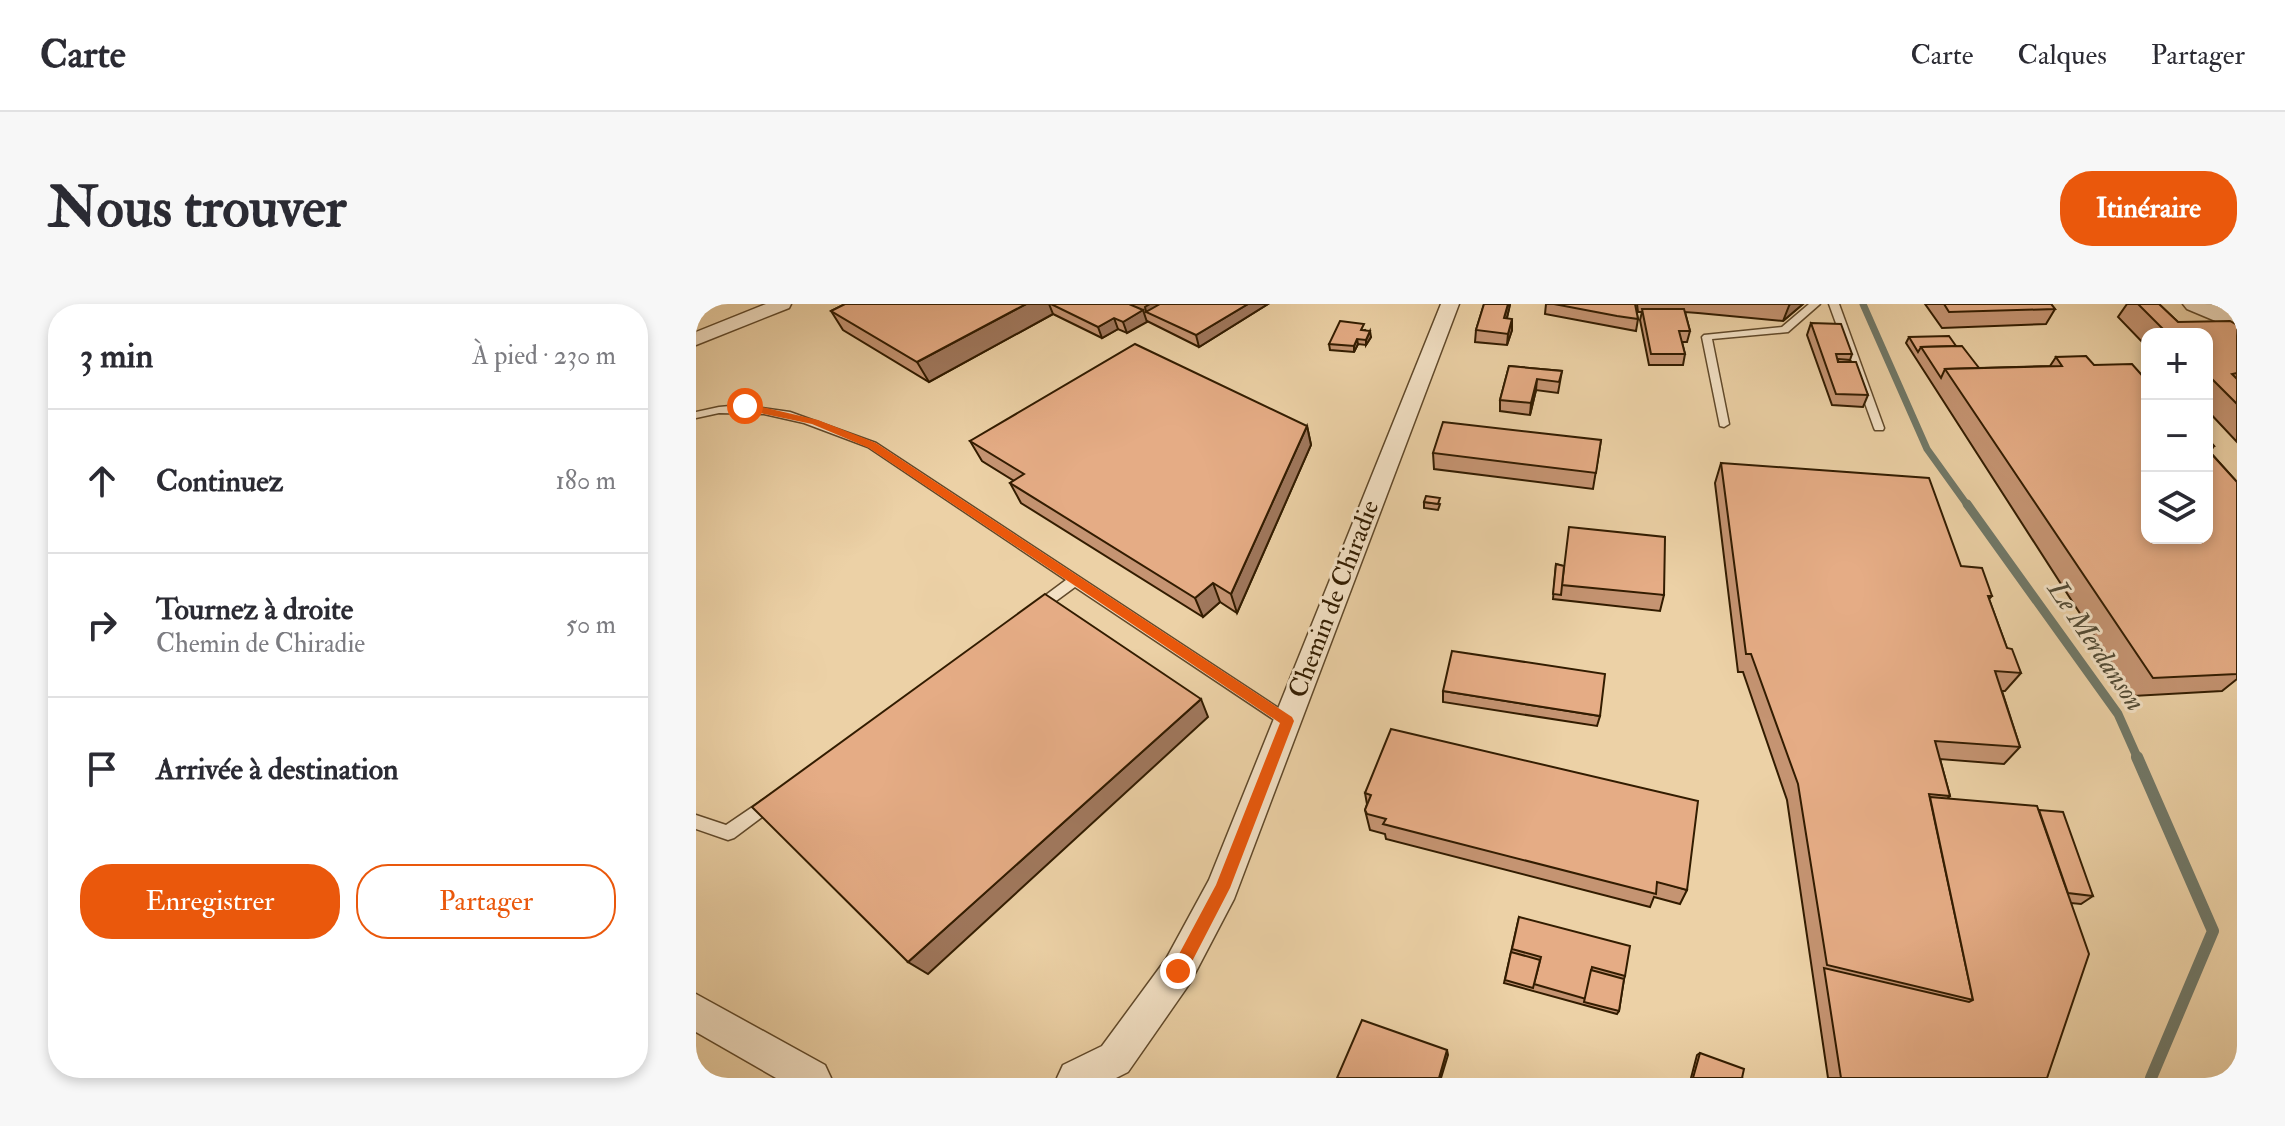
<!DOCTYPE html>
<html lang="fr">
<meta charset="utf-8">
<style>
body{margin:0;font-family:"IM FELL Double Pica",serif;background:#f7f7f7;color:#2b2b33}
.controls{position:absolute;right:24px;top:24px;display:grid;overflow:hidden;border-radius:16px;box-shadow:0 4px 12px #0003}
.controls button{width:72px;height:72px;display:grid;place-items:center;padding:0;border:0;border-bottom:2px solid #e1e1e2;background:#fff;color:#2b2b33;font:40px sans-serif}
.stop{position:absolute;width:24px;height:24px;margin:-18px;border:6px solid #ea580c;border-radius:50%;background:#fff}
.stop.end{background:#ea580c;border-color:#fff;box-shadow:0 2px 8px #0008}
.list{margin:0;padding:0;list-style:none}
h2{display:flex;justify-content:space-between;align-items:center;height:104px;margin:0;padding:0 32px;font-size:34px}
h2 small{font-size:26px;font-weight:400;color:#7c7c81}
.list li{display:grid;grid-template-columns:52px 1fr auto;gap:24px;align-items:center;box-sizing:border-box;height:144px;padding:0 32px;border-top:2px solid #e1e1e2}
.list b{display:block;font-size:30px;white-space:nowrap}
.list p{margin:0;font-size:26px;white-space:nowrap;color:#7c7c81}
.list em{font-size:26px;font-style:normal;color:#7c7c81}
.actions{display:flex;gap:16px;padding:24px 32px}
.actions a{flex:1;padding:18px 0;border:2px solid #ea580c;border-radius:32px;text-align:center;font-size:28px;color:#ea580c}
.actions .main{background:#ea580c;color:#fff}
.icon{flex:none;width:44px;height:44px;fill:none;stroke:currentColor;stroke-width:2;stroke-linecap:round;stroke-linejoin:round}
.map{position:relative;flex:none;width:1541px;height:774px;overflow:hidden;border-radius:32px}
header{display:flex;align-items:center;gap:48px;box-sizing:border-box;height:112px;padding:0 40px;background:#fff;border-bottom:2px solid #e1e1e2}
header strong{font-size:38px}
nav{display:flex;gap:44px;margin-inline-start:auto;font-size:28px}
.intro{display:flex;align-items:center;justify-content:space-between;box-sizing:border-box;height:192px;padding:0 48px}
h1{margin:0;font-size:56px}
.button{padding:20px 36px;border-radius:32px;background:#ea580c;color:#fff;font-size:28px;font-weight:700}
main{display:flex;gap:48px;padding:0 48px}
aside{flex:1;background:#fff;border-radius:32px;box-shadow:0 4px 12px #0003}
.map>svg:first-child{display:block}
</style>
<header>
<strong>Carte</strong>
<nav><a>Carte</a><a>Calques</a><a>Partager</a></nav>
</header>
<div class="intro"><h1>Nous trouver</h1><a class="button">Itinéraire</a></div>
<main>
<aside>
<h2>3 min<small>À pied · 230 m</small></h2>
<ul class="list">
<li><svg class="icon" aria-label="ahead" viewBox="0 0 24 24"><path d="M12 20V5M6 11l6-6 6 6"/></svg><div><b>Continuez</b></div><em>180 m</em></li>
<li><svg class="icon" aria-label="right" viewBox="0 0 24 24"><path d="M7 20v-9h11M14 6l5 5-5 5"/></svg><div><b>Tournez à droite</b><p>Chemin de Chiradie</p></div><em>50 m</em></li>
<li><svg class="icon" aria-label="arrive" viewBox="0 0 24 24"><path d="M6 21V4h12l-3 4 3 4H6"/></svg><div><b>Arrivée à destination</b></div></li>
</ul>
<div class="actions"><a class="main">Enregistrer</a><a>Partager</a></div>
</aside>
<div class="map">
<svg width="1541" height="774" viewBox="0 0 1541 774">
<rect width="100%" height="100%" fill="#ecd1a6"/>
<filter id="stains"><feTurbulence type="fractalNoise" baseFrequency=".0025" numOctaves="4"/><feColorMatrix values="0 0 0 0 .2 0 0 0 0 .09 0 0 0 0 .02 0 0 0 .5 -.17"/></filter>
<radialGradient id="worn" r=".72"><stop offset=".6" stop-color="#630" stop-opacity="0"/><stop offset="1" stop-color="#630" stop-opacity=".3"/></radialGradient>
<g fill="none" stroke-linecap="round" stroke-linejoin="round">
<polyline stroke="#707868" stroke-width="7" points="1167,0 1231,145 1272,202"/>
<polyline stroke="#707868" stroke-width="9" points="1271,200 1422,410 1442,455"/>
<polyline stroke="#707868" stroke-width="12" points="1441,453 1517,627 1455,774"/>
<g stroke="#60492a" stroke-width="3">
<g id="service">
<polygon points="1113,0 1124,0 1092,28 1016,35 1033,120 1028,123 1024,122 1006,33 1008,31 1086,23"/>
<polygon points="1133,0 1143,0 1188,124 1187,126 1179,126 1178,124"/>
<polygon points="45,101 94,108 180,139 596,413 598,417 596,421 586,421 379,283 345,308 335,308 333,305 335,302 370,276 172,143 108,119 68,110 23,109 0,114 0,108 23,103"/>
<polygon points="77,489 82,491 85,496 82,501 38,534 32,536 0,525 0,511 30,521"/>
</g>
</g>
<g stroke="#60492a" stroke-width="3">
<g id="minor">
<polygon points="70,0 95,0 93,4 0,41 0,28"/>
<polygon points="745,0 763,0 538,595 494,679 432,768 420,774 361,774 367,761 406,742 470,655 513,576"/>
<polygon points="0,690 129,761 135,774 80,774 0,728"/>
</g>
</g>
<g stroke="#60492a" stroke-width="3">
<polygon id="tertiary" points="1487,0 1519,0 1541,10 1541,26 1491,5"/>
</g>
<use href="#service" fill="#f3e1c5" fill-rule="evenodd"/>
<use href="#minor" fill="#f3e1c5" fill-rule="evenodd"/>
<use href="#tertiary" fill="#f3e1c5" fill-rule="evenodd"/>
</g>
<g fill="#c59472" stroke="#321c00" stroke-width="2">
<polygon points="149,0 572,0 503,43 451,17 431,29 422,25 406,34 357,10 233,78 147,26 135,7"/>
<polygon points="788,0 814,0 811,14 816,26 811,41 779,38 780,26"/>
<polygon points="850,0 939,0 942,15 940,27 849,10"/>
<polygon points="941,0 1107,0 1087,17 1002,9 989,8 994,27 991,38 986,38 989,50 987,61 953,61 944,16 946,8 942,8"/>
<polygon points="1229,0 1355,0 1359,5 1350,20 1246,24"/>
<polygon points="1431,0 1463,0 1482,18 1541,21 1541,138 1511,106 1511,30 1451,30 1451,43 1422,13"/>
<polygon points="1115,19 1156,50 1154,56 1172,91 1167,103 1136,101 1111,31"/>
<polygon points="669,26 675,33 670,41 662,40 658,48 634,46 633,40"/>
<polygon points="1213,33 1260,42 1283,64 1354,62 1360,53 1511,234 1511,134 1518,142 1514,148 1541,178 1541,375 1526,387 1437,392 1210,39"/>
<polygon points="813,62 866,67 862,89 840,86 834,111 804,107 804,96"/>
<polygon points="611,122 615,141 541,309 524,298 507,313 325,199 314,179 318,177 286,157 274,137"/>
<polygon points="905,136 897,185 738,165 737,149"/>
<polygon points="1025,159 1265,262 1296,292 1293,295 1311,344 1325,369 1309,387 1306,387 1324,443 1308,460 1244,455 1254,492 1251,495 1343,506 1397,592 1385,600 1375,599 1351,774 1132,774 1091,496 1047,368 1042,368 1019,179"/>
<polygon points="728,198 744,200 742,206 728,204"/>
<polygon points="860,260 968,291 964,307 857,295"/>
<polygon points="747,387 904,412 901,422 747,398"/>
<polygon points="669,489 991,586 984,600 958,593 954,603 690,535 689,530 674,526 669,506 671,500"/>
<polygon points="823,613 929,672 928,675 923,707 921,710 808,679"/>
<polygon points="1004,749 1046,774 995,774 1001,751"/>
</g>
<g fill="#a0785d" stroke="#321c00" stroke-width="2">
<polygon points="330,0 353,0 357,10 233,78 221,58"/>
<polygon points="454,0 486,0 450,8 449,3"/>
<polygon points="552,0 572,0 503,43 500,31"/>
<polygon points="812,0 814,0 813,5 808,25 808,14"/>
<polygon points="1094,0 1107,0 1087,17 1093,2"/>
<polygon points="447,6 451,18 431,29 427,18"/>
<polygon points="418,14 422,25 406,34 402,23"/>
<polygon points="816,15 816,26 811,41 812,30"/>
<polygon points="674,27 675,33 670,41 670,36"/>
<polygon points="661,35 662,40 658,48 658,42"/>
<polygon points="841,75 840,86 834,111 835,99"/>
<polygon points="611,122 615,141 541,309 535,290"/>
<polygon points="517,279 524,298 507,313 499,294"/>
<polygon points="505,395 512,413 232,670 212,658"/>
<polygon points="751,746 752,751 745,774 743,774"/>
</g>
<g fill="#e5ac85" stroke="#321c00" stroke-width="2">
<polygon points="149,0 330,0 221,58 135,7"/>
<polygon points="355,0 433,0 447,6 427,18 418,14 402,23"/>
<polygon points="464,0 552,0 500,31 450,8"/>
<polygon points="788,0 812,0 808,14 816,15 812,30 780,26"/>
<polygon points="858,0 939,0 942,15 921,12"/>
<polygon points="1248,0 1355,0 1359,5 1253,8"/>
<polygon points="1442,0 1463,0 1482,18 1534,17 1541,21 1541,69 1536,70 1541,75 1541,100 1511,70 1511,30 1472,30"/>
<polygon points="946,5 988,5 994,27 983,27 989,50 955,50"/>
<polygon points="644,17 668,20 665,26 674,27 670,36 661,35 658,42 633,40"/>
<polygon points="1115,19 1145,20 1156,50 1140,50 1142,58 1160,58 1172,91 1140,90"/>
<polygon points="1253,32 1260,42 1225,43 1222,48 1213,33"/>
<polygon points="439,40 611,122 535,290 517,279 499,294 314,179 328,170 274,137"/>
<polygon points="1266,42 1283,64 1249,65 1245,74 1225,43"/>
<polygon points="1390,52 1398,61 1436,60 1451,77 1451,234 1511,234 1511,145 1541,178 1541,370 1457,374 1249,65 1366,62 1360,53"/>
<polygon points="1142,55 1154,56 1155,58 1142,58"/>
<polygon points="813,62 866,67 863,78 841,75 835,99 804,96"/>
<polygon points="747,118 905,136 900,169 737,149"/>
<polygon points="1511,134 1518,142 1511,143"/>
<polygon points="1025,159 1233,174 1265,262 1286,264 1296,292 1292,292 1311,344 1316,345 1325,369 1299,367 1324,443 1239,437 1254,492 1233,490 1277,696 1131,661 1102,480 1055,350 1050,350"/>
<polygon points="730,192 744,194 742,200 728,198"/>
<polygon points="873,223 969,233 968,291 866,281"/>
<polygon points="860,260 868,262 865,291 857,290"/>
<polygon points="349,290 505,395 212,658 56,503"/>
<polygon points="756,347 909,370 904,412 747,387"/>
<polygon points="695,425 1002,497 991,586 961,578 960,590 687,520 690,515 671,510 669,506 675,491 669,489"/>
<polygon points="1234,493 1341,502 1393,650 1351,774 1145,774 1128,664 1273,698 1277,696"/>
<polygon points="1343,506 1367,508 1397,592 1372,589"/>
<polygon points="823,613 934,642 929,672 896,663 890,695 838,680 845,653 816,645"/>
<polygon points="815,648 844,656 837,684 809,676"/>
<polygon points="895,666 928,675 923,707 888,698"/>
<polygon points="666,716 751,746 743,774 641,774"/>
<polygon points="1004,749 1048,765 1046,774 997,774"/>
</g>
<polygon fill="#ea580c" points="49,99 122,116 180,139 596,413 598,417 534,584 488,673 482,675 474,667 520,581 584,419 173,144 116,120 45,105"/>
<g text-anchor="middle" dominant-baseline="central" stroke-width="6" stroke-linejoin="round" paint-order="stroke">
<g font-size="26" fill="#321c00" stroke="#f3e1c5">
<text transform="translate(638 295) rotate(-69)">Chemin de Chiradie</text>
</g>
<g font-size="28" font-style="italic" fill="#514a34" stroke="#f3e1c5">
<text transform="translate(1400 342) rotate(56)">Le Merdanson</text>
</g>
</g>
<rect width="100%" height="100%" filter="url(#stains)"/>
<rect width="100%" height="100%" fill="url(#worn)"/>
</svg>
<div class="controls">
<button>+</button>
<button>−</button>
<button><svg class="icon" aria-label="layers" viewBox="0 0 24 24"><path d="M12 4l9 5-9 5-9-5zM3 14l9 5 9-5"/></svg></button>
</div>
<div class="stop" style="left:49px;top:102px"></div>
<div class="stop end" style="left:482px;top:667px"></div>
</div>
</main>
